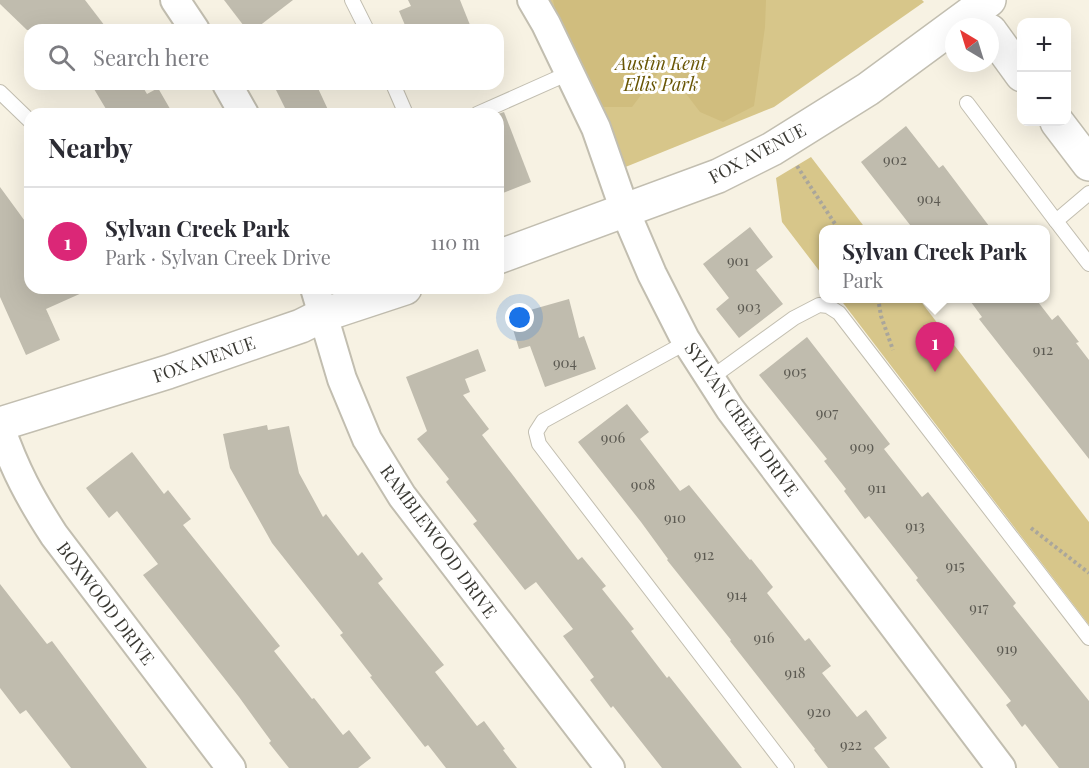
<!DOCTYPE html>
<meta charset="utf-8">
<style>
body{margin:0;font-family:"Playfair Display",serif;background:#f7f7f7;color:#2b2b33}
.controls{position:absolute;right:18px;top:18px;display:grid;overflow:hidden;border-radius:12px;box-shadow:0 6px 24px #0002}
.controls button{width:54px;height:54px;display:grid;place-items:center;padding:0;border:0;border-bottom:2px solid #e1e1e2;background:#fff;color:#2b2b33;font:30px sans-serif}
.compass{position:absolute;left:945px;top:18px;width:54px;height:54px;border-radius:50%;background:#fff;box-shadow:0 6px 24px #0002;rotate:322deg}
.you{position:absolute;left:520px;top:318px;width:21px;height:21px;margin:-15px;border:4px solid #fff;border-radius:50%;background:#1a73e8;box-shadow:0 0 0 9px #1a73e833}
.badge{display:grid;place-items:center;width:39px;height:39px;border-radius:50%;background:#db2777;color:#fff;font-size:20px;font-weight:700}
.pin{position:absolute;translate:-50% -50px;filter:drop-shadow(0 2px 3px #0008)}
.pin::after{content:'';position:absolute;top:32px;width:21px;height:18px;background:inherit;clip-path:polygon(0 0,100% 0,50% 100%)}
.popup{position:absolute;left:819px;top:225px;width:231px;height:78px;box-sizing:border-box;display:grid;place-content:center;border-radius:12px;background:#fff;filter:drop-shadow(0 2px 4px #0005);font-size:20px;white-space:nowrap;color:#7c7c81}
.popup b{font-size:22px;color:#2b2b33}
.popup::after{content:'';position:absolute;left:50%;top:100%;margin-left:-12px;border:12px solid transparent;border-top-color:#fff}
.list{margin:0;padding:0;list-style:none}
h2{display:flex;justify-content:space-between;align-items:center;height:78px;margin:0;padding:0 24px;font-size:26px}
h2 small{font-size:20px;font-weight:400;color:#7c7c81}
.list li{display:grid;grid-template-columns:39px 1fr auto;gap:18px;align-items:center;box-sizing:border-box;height:108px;padding:0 24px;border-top:2px solid #e1e1e2}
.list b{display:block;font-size:22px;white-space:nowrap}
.list p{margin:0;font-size:20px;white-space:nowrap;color:#7c7c81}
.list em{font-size:20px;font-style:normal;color:#7c7c81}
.icon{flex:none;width:33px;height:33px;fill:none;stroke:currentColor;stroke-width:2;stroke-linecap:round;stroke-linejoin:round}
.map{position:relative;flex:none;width:1089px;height:768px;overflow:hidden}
.search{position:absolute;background:#fff;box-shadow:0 6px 24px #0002;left:24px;top:24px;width:480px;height:66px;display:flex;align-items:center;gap:15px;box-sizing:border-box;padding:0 21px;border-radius:18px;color:#7c7c81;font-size:22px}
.panel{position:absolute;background:#fff;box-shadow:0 6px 24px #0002;left:24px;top:108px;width:480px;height:186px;border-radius:18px}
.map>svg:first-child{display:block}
</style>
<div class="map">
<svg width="1089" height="768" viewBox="0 0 1089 768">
<rect width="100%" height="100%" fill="#f7f2e3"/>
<g fill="#d7c68a">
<polygon points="547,0 922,0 924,2 774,107 623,168"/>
<polygon points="811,157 866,229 824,230 824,277 782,222 776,178"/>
<polygon points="840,299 919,299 1089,522 1089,625"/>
</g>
<polygon fill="#d0bd7e" points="553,0 766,0 765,27 754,106 723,122 700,112 664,65 632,107 590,107 564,51"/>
<g fill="#c0bcae">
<polygon points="0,0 85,0 108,30 27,30 0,4"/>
<polygon points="224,0 293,0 254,30 247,30"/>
<polygon points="408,0 460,0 472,30 407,30 399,11 411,6"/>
<polygon points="91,84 141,84 147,94 158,88 173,114 109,114"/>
<polygon points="273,84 316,84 330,114 288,114"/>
<polygon points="504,112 531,182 498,195 498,114"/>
<polygon points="906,126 939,168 943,165 992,230 914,230 861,162"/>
<polygon points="0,187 30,228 30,288 93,288 46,309 60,340 26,355 0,297"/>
<polygon points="750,227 773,257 756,270 783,304 739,338 716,309 729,298 703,264"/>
<polygon points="968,298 1035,298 1052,320 1058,315 1079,342 1076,343 1089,360 1089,459 979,319 982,317"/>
<polygon points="569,299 579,338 584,336 596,369 545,387 530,346 519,349 509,316"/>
<polygon points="807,337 890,444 884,449 922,497 928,492 1016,603 1013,606 1089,701 1089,768 1059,768 1025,724 1022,727 1006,705 1011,701 916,580 918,578 869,516 865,519 844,491 846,489 824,461 827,459 759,375"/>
<polygon points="478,349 486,371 465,379 470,392 463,395 489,429 482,435 578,560 582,557 606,586 602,589 634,629 631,631 667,678 669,676 742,768 662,768 613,706 611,708 590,680 594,677 563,636 573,629 536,582 525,590 473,524 477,521 446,482 449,479 417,439 427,431 406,377"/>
<polygon points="627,404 649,432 640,439 680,491 689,485 750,560 751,559 773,587 767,593 805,641 809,638 831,666 822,673 857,717 866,710 887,738 874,748 890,768 828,768 814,750 815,749 730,641 731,640 667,560 668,559 641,522 578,442"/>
<polygon points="267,425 268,430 289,426 299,473 323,517 326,514 358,556 362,552 383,579 378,583 444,665 435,672 477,726 484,721 505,749 503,750 517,768 446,768 428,745 425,747 370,677 372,676 340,635 343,633 272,543 230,468 223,434"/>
<polygon points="132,452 164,494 168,490 191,519 183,525 280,646 274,651 312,699 314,698 343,735 349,730 371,758 358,768 289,768 269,743 271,741 239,697 143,575 158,564 117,511 109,518 86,488"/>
<polygon points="0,584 47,644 52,641 147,768 71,768 26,710 20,714 0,688"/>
</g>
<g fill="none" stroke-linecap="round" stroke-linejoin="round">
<g stroke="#c2beb0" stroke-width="16">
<g id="service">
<polyline points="352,0 367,30"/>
<polyline points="393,84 406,114"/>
<polyline points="0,92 30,121"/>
<polyline points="967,103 1056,221"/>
<polyline points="477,114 569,73"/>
<polyline points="1089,193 1056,221 1089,264"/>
<polyline points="687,342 543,421 536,432 539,444 787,768"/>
<polyline points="711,378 794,318 819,305 828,306 839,313 1089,638"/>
</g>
</g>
<g stroke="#c2beb0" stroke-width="32">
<g id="minor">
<polyline points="175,0 195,30"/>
<polyline points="532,0 546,24 596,128 625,211 652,274 685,339 730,409 1001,768"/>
<polyline points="227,84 244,114"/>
<polyline points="315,288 342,379 367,439 402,496 610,768"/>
<path d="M0,427C15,470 30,498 54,535L231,768"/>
</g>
</g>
<g stroke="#c2beb0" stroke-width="36">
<g id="tertiary">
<polyline points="990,31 1022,75"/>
<polyline points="1057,122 1089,164"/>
</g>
</g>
<g stroke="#c2beb0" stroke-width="36">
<g id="secondary">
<polyline points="498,257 718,176 772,149 868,89 989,0"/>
<polyline points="0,424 168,372 301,326 323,315 405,288"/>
</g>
</g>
<g stroke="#aaa69b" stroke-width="4" stroke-dasharray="3 3" stroke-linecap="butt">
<polyline points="797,166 839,230"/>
<polyline points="878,298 881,316 893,350"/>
<polyline points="1031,528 1089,573"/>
</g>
<use href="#service" stroke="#fff" stroke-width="14"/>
<use href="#minor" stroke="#fff" stroke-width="28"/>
<use href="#tertiary" stroke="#fff" stroke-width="33"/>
<use href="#secondary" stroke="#fff" stroke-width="33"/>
</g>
<g text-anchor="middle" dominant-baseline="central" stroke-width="6" stroke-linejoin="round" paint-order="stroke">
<g font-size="15" fill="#5c5a52">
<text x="895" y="159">902</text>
<text x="929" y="198">904</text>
<text x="738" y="260">901</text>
<text x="749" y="306">903</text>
<text x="1043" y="349">912</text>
<text x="565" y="362">904</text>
<text x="795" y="371">905</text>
<text x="827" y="412">907</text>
<text x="613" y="437">906</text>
<text x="862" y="446">909</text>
<text x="643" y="484">908</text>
<text x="877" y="487">911</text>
<text x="675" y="517">910</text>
<text x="915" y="525">913</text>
<text x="704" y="554">912</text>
<text x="955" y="565">915</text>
<text x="737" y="594">914</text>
<text x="979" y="607">917</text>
<text x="764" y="637">916</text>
<text x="1007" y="648">919</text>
<text x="795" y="672">918</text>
<text x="819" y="711">920</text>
<text x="851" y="744">922</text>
</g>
<g font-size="18" font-style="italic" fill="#685504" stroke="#fff">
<text x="661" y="63">Austin Kent<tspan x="661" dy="21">Ellis Park</tspan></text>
</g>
<g font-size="18" fill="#3a3933" stroke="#fff">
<text transform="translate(757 153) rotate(-28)">FOX AVENUE</text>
<text transform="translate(204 359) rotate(-19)">FOX AVENUE</text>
<text transform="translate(742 419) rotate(55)">SYLVAN CREEK DRIVE</text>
<text transform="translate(439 541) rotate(54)">RAMBLEWOOD DRIVE</text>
<text transform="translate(106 603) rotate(53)">BOXWOOD DRIVE</text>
</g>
</g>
</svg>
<div class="controls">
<button>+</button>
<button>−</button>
</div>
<svg class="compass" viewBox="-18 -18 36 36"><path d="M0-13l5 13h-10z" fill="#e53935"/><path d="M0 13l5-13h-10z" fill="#7c7c81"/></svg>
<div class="you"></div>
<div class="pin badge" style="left:935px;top:372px">1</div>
<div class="popup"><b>Sylvan Creek Park</b>Park</div>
<div class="search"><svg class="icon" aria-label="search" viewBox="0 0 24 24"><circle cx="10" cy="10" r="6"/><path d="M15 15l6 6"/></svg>Search here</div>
<section class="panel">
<h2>Nearby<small></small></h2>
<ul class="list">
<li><span class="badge">1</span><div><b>Sylvan Creek Park</b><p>Park · Sylvan Creek Drive</p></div><em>110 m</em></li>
</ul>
</section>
</div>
